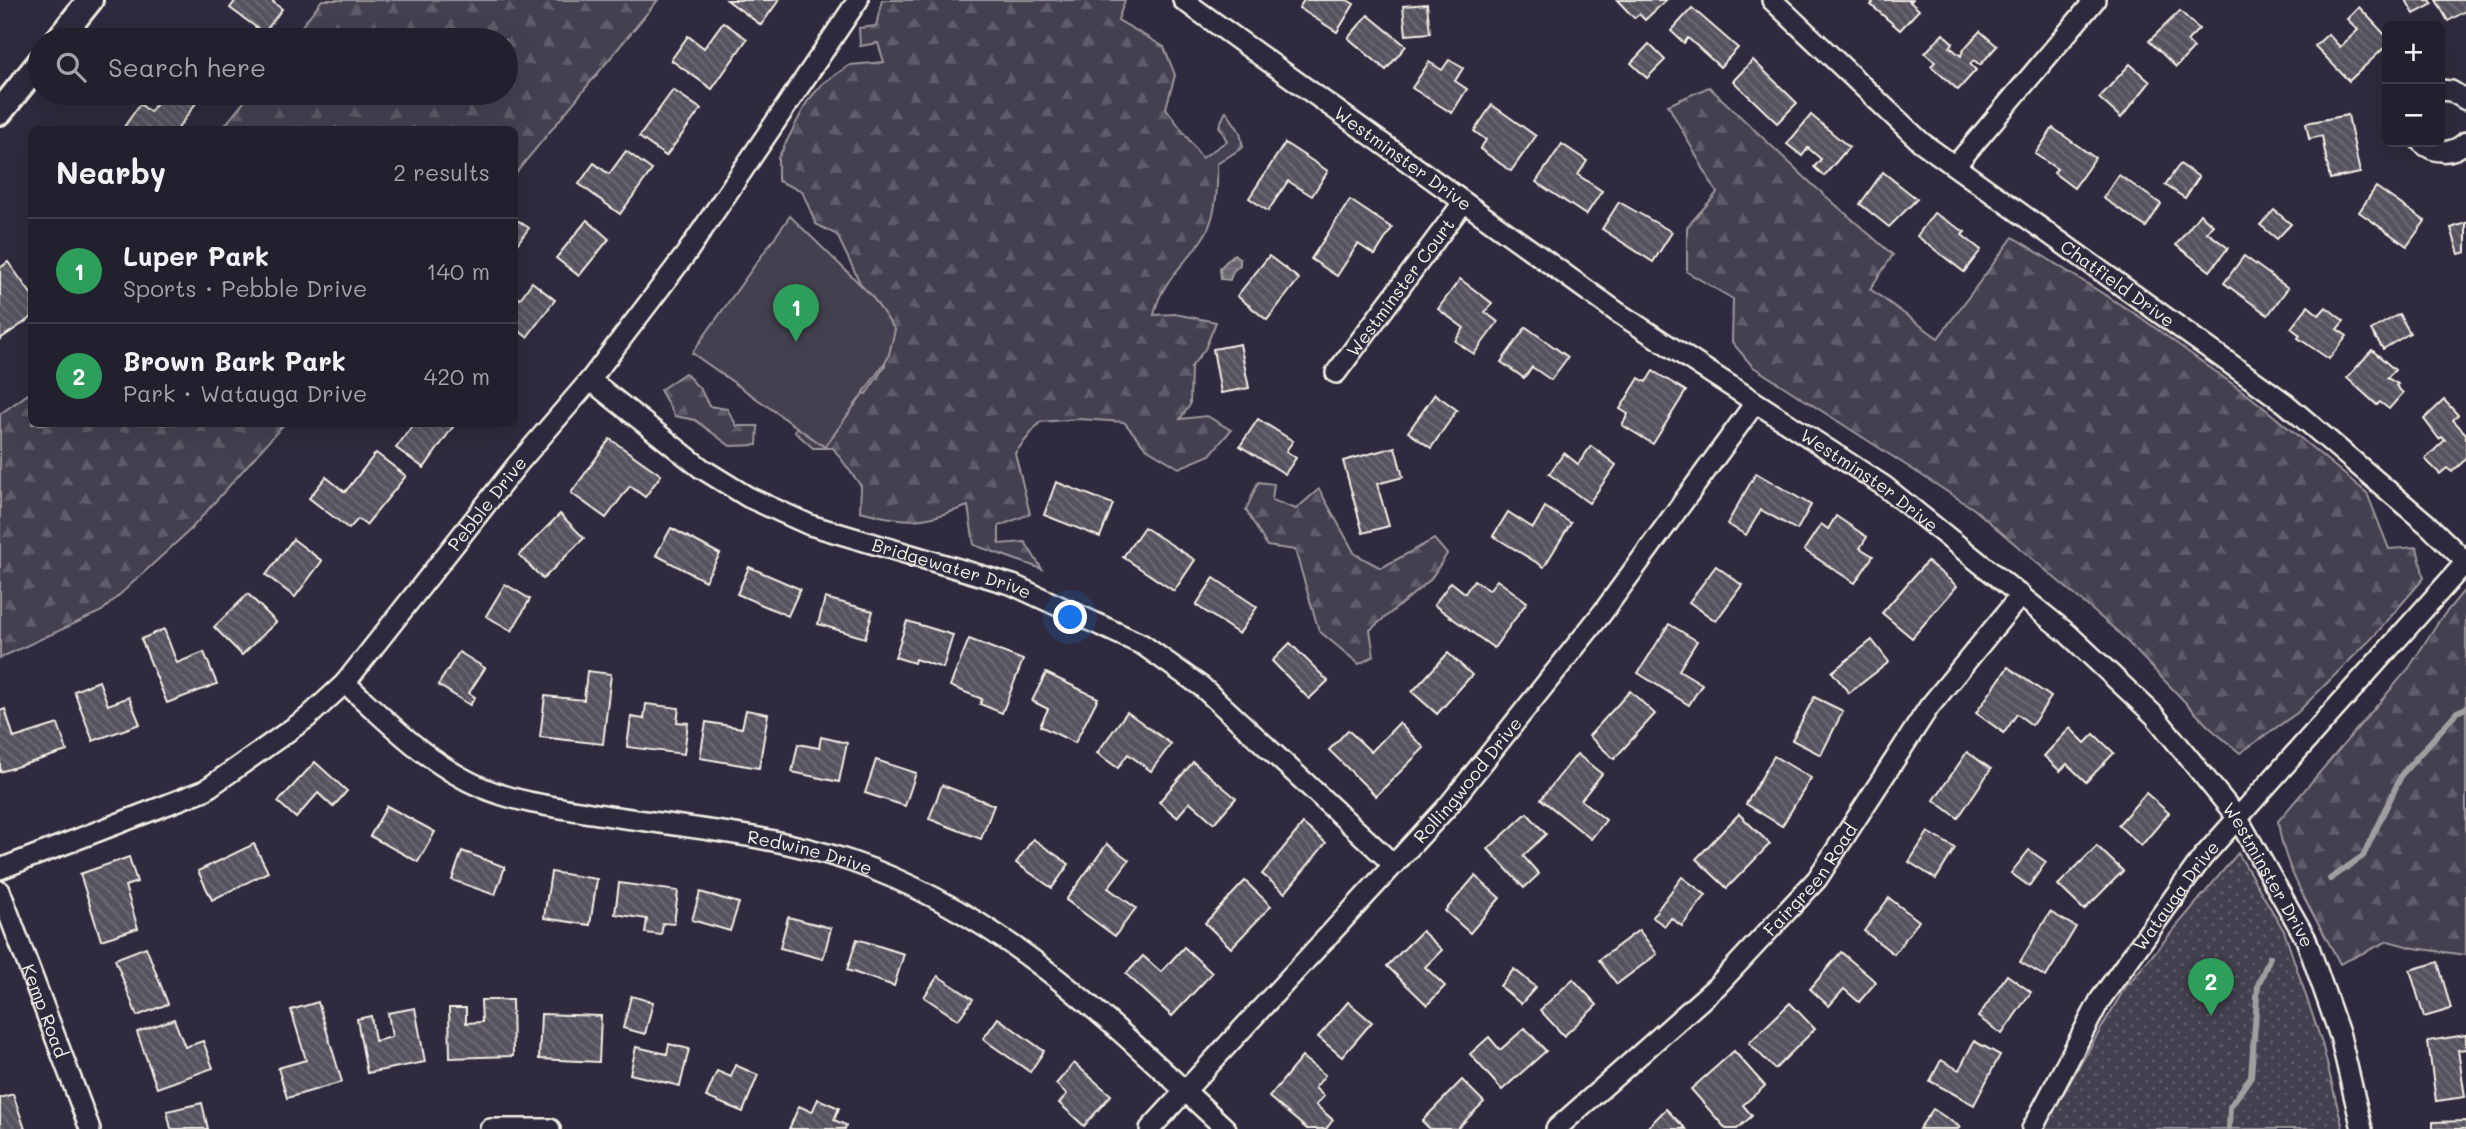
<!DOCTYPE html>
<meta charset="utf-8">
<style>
body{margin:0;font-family:Mali,sans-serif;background:#2f2d3a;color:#f1f3f6}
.controls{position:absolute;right:21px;top:21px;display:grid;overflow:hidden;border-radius:10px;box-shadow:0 7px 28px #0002}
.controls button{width:63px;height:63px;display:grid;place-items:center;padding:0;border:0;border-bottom:2px solid #403e4a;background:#23202e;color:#f1f3f6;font:35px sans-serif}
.you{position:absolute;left:1071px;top:618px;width:24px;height:24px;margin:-18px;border:5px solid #fff;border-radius:50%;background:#1a73e8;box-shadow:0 0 0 10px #1a73e833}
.badge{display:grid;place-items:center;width:46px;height:46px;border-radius:50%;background:#2563eb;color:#fff;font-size:23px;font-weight:700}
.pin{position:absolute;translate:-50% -58px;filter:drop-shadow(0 2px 4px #0008)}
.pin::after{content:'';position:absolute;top:37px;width:24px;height:21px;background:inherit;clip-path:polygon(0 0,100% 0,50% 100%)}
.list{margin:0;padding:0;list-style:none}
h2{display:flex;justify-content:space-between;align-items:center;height:91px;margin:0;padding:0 28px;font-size:30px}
h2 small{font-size:23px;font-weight:400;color:#a3a3aa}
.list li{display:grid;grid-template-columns:46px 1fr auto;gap:21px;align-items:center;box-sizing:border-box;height:105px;padding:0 28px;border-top:2px solid #403e4a}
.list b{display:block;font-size:26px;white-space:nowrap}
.list p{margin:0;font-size:23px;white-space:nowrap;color:#a3a3aa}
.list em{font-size:23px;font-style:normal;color:#a3a3aa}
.icon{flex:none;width:38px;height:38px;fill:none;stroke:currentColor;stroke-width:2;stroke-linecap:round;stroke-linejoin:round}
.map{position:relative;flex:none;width:2466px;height:1129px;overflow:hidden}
.search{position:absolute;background:#23202e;box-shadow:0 7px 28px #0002;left:28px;top:28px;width:490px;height:77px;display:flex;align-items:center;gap:18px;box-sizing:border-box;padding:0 24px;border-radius:38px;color:#a3a3aa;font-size:26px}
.panel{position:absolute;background:#23202e;box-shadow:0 7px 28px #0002;left:28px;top:126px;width:490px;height:301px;border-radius:10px}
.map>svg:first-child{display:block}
</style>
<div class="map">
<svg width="2466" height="1129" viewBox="0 0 2466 1129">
<defs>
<pattern id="forest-firs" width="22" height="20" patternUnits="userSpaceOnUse" patternTransform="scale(1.75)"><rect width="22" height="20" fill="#454050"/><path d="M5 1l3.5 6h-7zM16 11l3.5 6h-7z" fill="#605c69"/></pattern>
<pattern id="park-dots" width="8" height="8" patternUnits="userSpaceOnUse" patternTransform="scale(1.75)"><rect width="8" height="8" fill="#454050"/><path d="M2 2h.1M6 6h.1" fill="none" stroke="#605c69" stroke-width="1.8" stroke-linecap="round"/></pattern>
<pattern id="water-rules" width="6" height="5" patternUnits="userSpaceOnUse" patternTransform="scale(1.75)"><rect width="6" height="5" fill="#6a6670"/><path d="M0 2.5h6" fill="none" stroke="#807c84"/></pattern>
<pattern id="building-back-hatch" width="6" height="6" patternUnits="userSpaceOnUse" patternTransform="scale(1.75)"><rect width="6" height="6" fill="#56525f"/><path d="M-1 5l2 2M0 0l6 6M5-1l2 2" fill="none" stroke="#6f6b76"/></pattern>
</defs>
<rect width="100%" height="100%" fill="#2f2a3d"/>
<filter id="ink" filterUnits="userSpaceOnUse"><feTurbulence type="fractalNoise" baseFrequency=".0143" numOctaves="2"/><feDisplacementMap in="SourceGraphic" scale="14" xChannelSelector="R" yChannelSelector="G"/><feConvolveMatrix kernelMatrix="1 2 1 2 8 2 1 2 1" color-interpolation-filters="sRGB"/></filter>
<g filter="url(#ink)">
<g fill="url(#forest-firs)" stroke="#9c989c" stroke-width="2">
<polygon points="322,0 658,0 515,174 514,130 222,129 251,93 506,93 506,40 291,40"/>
<path d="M882,0H1125L1118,20L1164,47L1175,75L1166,108L1202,158L1227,141L1219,126L1226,111L1240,132L1243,147L1217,164C1218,186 1217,212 1206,233C1188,264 1162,277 1154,315L1175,314L1216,322L1205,349L1191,367L1190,405L1180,419L1207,416L1231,430L1210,455L1179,468L1146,448L1124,422L1079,419L1040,422L1015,453L1030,514L999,526V544L1025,542L1042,569L974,545L968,506C920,523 910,524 860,511L861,486L833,448H813L795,432L800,413L844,385L866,394L885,366L887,322L865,293L837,235L816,224L802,191L778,181V158L807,102L823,83L850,65L884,62L878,43L860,46L859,28L876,26Z"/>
<polygon points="1709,87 1813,185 1893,255 1870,289 1938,338 2013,237 2140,317 2252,398 2367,493 2389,549 2417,547 2424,578 2375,635 2297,713 2240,753 2209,727 2118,632 1974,509 1752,366 1732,342 1733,299 1687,272 1687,227 1717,193 1668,105"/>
<polygon points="685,373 701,390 709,406 727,409 737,426 758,426 757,445 730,446 695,420 675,416 660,390"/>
<polygon points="31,392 32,424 284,424 191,529 102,611 0,658 0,414"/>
<polygon points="1258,482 1274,484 1272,500 1296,509 1319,489 1355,554 1381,568 1434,539 1447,554 1430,580 1370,630 1374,656 1359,664 1319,631 1295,550 1267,546 1246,510"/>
<path d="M2466,588V955L2414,948L2388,941L2340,964C2318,920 2283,871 2278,821L2409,668L2438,622Z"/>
</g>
<polygon fill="url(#park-dots)" stroke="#9c989c" stroke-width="2" points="2238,853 2284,931 2322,1043 2343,1129 2043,1129 2124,989"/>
<polygon fill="#454050" stroke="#9c989c" stroke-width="2" points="790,216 871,295 895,330 888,358 825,447 692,353"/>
<polygon fill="url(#water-rules)" stroke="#a19ea0" stroke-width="2" points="1234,254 1240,259 1240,265 1233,271 1230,280 1221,279 1220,268"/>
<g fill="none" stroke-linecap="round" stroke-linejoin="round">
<g stroke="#a19ea0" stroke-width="6">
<polyline points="2330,879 2363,856 2402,774 2457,712 2466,708"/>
<polyline points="2229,1129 2230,1107 2251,1076 2258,985 2270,957"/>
</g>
</g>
<g fill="url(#building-back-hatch)" stroke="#f4f1e8" stroke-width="2">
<polygon points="236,0 274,0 273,2 282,9 264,33 230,8"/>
<polygon points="727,0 779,0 761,25"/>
<polygon points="1304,0 1347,0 1354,4 1337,32 1299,8"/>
<polygon points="1617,0 1666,0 1645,20 1639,14 1634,18"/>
<polygon points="1870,0 1912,0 1910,2 1919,10 1900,30 1871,5 1873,3"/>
<polygon points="2406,0 2430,0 2433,4 2414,14"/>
<polygon points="2436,0 2466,0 2466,11 2448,21"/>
<polygon points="1427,4 1430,33 1406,35 1403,6"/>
<polygon points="2359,7 2387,37 2387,45 2349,81 2315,46 2328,34 2340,47 2358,30 2347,19"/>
<polygon points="1692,8 1738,48 1720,67 1688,38 1684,43 1671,31"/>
<polygon points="2180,11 2199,29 2187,41 2194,48 2176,67 2149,41"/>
<polygon points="1368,15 1406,46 1386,70 1348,38"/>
<polygon points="723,22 747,39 712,89 671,60 688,36 704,48"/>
<polygon points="1980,31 1997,46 1980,65 1974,60 1970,64 1976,70 1958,90 1931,66 1935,62 1925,53 1943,34 1953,43 1950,47 1961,56 1963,50"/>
<polygon points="1649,44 1665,60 1647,78 1631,63"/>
<polygon points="1449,60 1463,68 1455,81 1467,89 1452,113 1412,88 1429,62 1442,70"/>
<polygon points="1753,60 1797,103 1777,123 1733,81"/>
<polygon points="2130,64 2150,82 2121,118 2099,98"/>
<polygon points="673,90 701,109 666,156 639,137"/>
<polygon points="164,93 196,93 194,97 198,100 177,130 128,130 124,127 140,104 150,112"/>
<polygon points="1492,105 1536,136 1511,171 1480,149 1486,140 1474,131"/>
<polygon points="1811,115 1849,147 1824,176 1814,167 1821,159 1808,148 1802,156 1787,144"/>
<polygon points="2348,115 2360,173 2330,179 2322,136 2309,139 2306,123"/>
<polygon points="2053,128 2095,158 2074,188 2054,173 2057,169 2035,154"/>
<polygon points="1285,143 1328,171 1312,196 1288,181 1268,211 1249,198"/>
<polygon points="1562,144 1587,161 1578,175 1602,191 1586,215 1536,182"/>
<polygon points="626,151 652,170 620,214 579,184 594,163 609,174"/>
<polygon points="2180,164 2199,177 2185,198 2165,185"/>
<polygon points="1883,172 1917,199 1889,227 1860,204"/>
<polygon points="2119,175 2161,204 2146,227 2103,198"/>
<polygon points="2376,187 2425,221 2407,246 2359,212"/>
<polygon points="1350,200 1392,228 1375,255 1358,244 1337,276 1311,259"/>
<polygon points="1619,202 1672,232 1653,262 1602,229"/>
<polygon points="2274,210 2291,224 2277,239 2260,225"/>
<polygon points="1934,213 1965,232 1962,235 1981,250 1964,272 1917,236"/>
<polygon points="2200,214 2213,225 2207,232 2228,248 2210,271 2176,245"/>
<polygon points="514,218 529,228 517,244 514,241"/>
<polygon points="587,220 609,239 579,276 556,258"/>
<polygon points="2466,223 2466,252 2459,254 2451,228"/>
<polygon points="1269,256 1299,279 1267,320 1237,296"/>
<polygon points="2244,256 2288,288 2268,315 2224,283"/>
<polygon points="8,262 32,295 32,317 0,339 0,268"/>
<polygon points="1460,279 1492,303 1485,312 1498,322 1474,354 1455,341 1464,328 1438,309"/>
<polygon points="532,282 555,300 527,337 514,327 514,295 520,299"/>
<polygon points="2308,306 2319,315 2326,307 2344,321 2337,329 2347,336 2329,359 2298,338 2300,335 2291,328"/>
<polygon points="2399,314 2410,333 2383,349 2371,330"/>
<polygon points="1526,327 1568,357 1551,380 1532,367 1524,378 1501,362"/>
<polygon points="1240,344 1249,388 1221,393 1213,349"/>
<polygon points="2372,350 2395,370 2387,378 2398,384 2396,386 2403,393 2389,409 2380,402 2377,405 2347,378"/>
<polygon points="1653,371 1686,391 1653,444 1622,425 1628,414 1620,409 1639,378 1646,382"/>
<polygon points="1435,394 1457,410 1431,448 1408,432"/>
<polygon points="2444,400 2458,415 2453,420 2466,434 2466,459 2452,472 2447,468 2440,474 2425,459 2445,440 2442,437 2439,439 2424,419"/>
<polygon points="1258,419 1293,441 1286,451 1296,458 1285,474 1240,446"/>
<polygon points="408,424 455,424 424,468 396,448 412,426"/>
<polygon points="610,439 661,475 645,497 630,486 606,518 571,493"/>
<polygon points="1591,446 1616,465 1589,503 1549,474 1564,453 1578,464"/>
<polygon points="1395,447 1403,477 1377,484 1389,526 1363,533 1343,461"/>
<polygon points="376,453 406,476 366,525 358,519 349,529 309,498 326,477 345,492"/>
<polygon points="1756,473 1811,505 1797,530 1761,510 1746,535 1727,524"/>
<polygon points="1056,482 1113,504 1100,537 1044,515"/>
<polygon points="1545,507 1571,523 1544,567 1493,536 1508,512 1533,528"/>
<polygon points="560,514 584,538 543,579 519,555"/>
<polygon points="1836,516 1867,537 1860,548 1873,556 1855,583 1804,550 1821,524 1828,529"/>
<polygon points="1144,527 1195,560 1174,591 1123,557"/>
<polygon points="671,528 720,554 705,581 656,555"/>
<polygon points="293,539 322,561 295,597 266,575"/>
<polygon points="1927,561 1957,586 1912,638 1882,613"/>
<polygon points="1716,566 1742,585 1716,621 1689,602"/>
<polygon points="749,567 800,589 788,616 737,594"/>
<polygon points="1214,578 1257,607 1239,634 1196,605"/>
<polygon points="1474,580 1489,590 1497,580 1527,602 1494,648 1434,605 1451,582 1465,593"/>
<polygon points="505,584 530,599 512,631 486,616"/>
<polygon points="248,594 276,622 242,655 214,627"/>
<polygon points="825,598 873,611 865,638 818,624"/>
<polygon points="907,621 953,635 943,668 915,659 914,663 895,657"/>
<polygon points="1669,624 1697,641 1679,670 1702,684 1689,705 1638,673"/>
<polygon points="164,629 177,663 204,652 217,684 167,703 141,639"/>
<polygon points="969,639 1023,660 1002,713 980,704 982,699 950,686"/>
<polygon points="1872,640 1889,662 1849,693 1832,672"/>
<polygon points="1290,643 1328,681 1309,699 1272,661"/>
<polygon points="459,652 485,668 469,693 475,697 470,705 438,685"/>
<polygon points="1448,653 1472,675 1437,714 1412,692"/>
<polygon points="2008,667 2051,697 2032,725 2017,714 2004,733 1976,713"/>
<polygon points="587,671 611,674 603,744 540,737 545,696 584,700"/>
<polygon points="1046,673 1098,698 1075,743 1040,726 1048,709 1032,701"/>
<polygon points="99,681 108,705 129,697 140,724 93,741 74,691"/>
<polygon points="1630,691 1655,714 1614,759 1589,736"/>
<polygon points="1814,697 1843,711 1821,755 1792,740"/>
<polygon points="646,704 679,708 677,722 688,723 684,754 627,747 631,717 644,719"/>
<polygon points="5,709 14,738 58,724 67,751 0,772 0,711"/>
<polygon points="746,710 768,714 759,768 700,758 706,722 742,728"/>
<polygon points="1127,712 1171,744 1151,771 1128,754 1118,768 1097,753"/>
<polygon points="1399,723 1424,748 1376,796 1329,750 1348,730 1371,752"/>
<polygon points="2070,728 2085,743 2094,734 2114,753 2086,782 2067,764 2060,771 2044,756"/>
<polygon points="821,737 847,743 839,782 792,772 798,744 819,748"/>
<polygon points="1967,752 1991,769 1958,818 1934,800"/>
<polygon points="1577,754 1602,774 1581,800 1606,820 1591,839 1541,799"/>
<polygon points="1774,756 1811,778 1782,826 1746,804"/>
<polygon points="876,760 916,773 905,806 865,793"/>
<polygon points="315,762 347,791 333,807 318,793 296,818 278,802"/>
<polygon points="1193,762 1236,798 1214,823 1190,802 1177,817 1159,802"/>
<polygon points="942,785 994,805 981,839 929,819"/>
<polygon points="2146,793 2169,813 2141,846 2118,825"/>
<polygon points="387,806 435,832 418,862 370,836"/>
<polygon points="1527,813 1546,834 1523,856 1539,874 1524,888 1488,849"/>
<polygon points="1739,814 1770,844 1727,888 1696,859"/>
<polygon points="1303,824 1326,843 1285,893 1262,874"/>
<polygon points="1928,832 1955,848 1936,879 1909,862"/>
<polygon points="1033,839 1069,864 1052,888 1016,863"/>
<polygon points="254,844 268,872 212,900 198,871"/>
<polygon points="1107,844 1129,860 1108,888 1136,908 1115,936 1066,900"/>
<polygon points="2097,846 2123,871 2084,910 2058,885"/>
<polygon points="2029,850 2046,862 2029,886 2011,873"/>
<polygon points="462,851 505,867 495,895 452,880"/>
<polygon points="129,857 137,882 125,886 138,928 101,940 80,874"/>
<polygon points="551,872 597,879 590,925 544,918"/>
<polygon points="1475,876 1500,898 1470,933 1445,911"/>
<polygon points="1682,877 1706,895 1682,926 1671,918 1665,926 1652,917"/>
<polygon points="1245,881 1271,906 1231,948 1205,923"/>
<polygon points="619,883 678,891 674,924 663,923 661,935 645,933 647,919 615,914"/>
<polygon points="700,892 739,903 730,931 692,920"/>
<polygon points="1889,898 1919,921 1894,954 1864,931"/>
<polygon points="2050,912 2076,927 2046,977 2020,962"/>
<polygon points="788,917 831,928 823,959 780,948"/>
<polygon points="1639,930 1657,954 1617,984 1599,960"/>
<polygon points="1422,931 1442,950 1425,967 1445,986 1427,1005 1387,966"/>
<polygon points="857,939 904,954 894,986 847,970"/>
<polygon points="146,947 168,1004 137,1016 115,959"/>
<polygon points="1184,947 1212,973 1172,1016 1126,974 1143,956 1161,972"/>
<polygon points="1841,952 1876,982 1859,1002 1844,989 1829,1006 1810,989"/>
<polygon points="2438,962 2451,1009 2424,1017 2410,970"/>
<polygon points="1514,969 1536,987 1521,1004 1500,986"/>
<polygon points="2007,975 2031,992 2002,1034 1978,1017"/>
<polygon points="938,976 973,999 958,1020 924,997"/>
<polygon points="1573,979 1597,1005 1564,1036 1540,1010"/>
<polygon points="631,996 653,1002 645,1034 623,1028"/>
<polygon points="481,1000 512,1000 513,1056 450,1058 449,1008 466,1008 466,1023 482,1022"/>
<polygon points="318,1002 342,1082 287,1098 278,1068 306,1060 291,1010"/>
<polygon points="1348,1002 1372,1022 1342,1057 1318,1037"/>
<polygon points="1790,1003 1815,1029 1775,1069 1749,1043"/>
<polygon points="415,1008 425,1062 367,1073 357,1019 371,1016 375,1041 392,1037 388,1013"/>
<polygon points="541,1014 601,1016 599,1062 539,1059"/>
<polygon points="998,1018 1044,1051 1030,1072 983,1039"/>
<polygon points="174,1019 185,1047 203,1041 213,1068 157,1088 137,1032"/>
<polygon points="1525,1028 1546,1051 1502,1090 1470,1054 1489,1037 1500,1050"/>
<polygon points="2466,1035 2466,1049 2458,1050 2465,1097 2436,1101 2428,1041"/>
<polygon points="1974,1041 2000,1055 1974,1105 1930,1081 1941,1060 1959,1070"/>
<polygon points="669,1044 689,1049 680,1086 630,1074 636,1047 667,1054"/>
<polygon points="1734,1051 1765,1086 1743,1105 1752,1116 1737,1129 1726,1129 1691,1089"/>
<polygon points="1302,1057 1325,1075 1315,1088 1324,1096 1316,1105 1333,1120 1326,1129 1307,1129 1269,1097"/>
<polygon points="1074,1063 1111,1095 1084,1126 1059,1103 1067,1094 1056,1084"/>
<polygon points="735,1065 758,1075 743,1112 706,1097 717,1071 731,1077"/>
<polygon points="1462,1080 1484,1102 1457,1129 1430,1129 1422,1121"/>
<polygon points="13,1094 25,1129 0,1129 0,1098"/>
<polygon points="818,1099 839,1108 834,1120 846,1125 845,1129 789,1129 799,1106 812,1112"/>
<polygon points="202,1103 208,1129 171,1129 167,1111"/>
<polygon points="1666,1109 1686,1129 1646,1129"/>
<polygon points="1933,1109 1960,1127 1958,1129 1919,1129"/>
<polygon points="2466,1121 2466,1129 2433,1129 2433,1122"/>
</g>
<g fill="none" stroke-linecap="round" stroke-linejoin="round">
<g stroke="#f4f1e8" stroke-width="24">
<g id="minor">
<path id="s1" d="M1183,0L1617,312L1884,486L2067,633L2154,715L2237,817L2306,939L2340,1036L2362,1129"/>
<path id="s2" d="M1772,0L1921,142L2285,403L2427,524L2466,562"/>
<polyline points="2440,90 2451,91 2466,100"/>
<path d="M2421,142C2434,154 2452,155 2466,142"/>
<polyline points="1956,165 2095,0"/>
<path id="s3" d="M1336,373L1463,203"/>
<path id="s4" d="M590,380L701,468L748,497L810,525L1013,585L1143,645L1202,687L1393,864"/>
<path id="s5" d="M345,683C388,722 429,765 483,788C516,802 556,807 591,813C678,827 767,833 850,861C1003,913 1111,1023 1226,1129"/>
<path id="s6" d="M0,869L205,790L307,718L345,683L517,465L590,380L686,254L858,0"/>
<path id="s7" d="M0,891L90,1129"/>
<polyline points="490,1129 550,1129"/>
<path id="s8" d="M1150,1129L1448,806L1603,612L1755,403"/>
<path id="s9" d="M1556,1129L1717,986L1817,879L1929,707L2021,595"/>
<path id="s10" d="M2032,1129L2100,1000L2202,858L2466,562"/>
</g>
</g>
<g stroke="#f4f1e8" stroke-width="30">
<g id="major">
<polyline points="58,40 90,0"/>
<polyline points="0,112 40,62"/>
</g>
</g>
<use href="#minor" stroke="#2f2a3d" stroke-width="19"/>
<use href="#major" stroke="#2f2a3d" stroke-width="24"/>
</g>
</g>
<g text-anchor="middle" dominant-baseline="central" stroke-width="5" stroke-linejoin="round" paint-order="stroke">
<g font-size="18" fill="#f4f1e8" stroke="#2f2a3d">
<text stroke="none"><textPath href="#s1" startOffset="271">Westminster Drive</textPath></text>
<text stroke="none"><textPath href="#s2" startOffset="448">Chatfield Drive</textPath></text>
<text stroke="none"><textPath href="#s3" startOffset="107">Westminster Court</textPath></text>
<text stroke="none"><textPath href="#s1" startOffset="838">Westminster Drive</textPath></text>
<text stroke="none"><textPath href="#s6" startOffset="625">Pebble Drive</textPath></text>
<text stroke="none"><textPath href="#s4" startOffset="413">Bridgewater Drive</textPath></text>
<text stroke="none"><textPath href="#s8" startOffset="472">Rollingwood Drive</textPath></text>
<text stroke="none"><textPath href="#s5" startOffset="508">Redwine Drive</textPath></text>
<text stroke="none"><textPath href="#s1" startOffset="1405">Westminster Drive</textPath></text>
<text stroke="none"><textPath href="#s9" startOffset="357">Fairgreen Road</textPath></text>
<text stroke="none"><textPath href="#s10" startOffset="275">Watauga Drive</textPath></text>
<text stroke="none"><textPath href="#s7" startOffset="128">Kemp Road</textPath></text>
</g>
</g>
</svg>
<div class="controls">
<button>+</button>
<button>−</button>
</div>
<div class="you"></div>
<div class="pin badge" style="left:796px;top:342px;background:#2e9e5b">1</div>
<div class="pin badge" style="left:2211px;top:1016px;background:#2e9e5b">2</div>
<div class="search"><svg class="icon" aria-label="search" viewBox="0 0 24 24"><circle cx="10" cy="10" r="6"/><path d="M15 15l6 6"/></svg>Search here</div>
<section class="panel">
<h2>Nearby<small>2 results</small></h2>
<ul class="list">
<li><span class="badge" style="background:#2e9e5b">1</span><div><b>Luper Park</b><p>Sports · Pebble Drive</p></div><em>140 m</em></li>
<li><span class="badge" style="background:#2e9e5b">2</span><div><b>Brown Bark Park</b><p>Park · Watauga Drive</p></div><em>420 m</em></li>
</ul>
</section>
</div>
